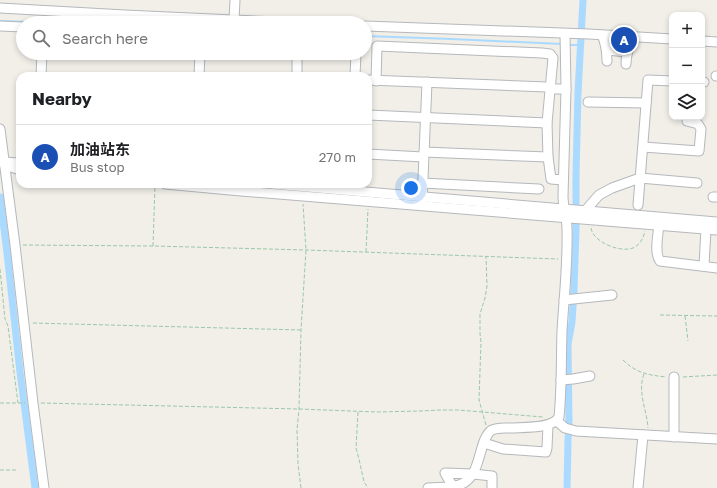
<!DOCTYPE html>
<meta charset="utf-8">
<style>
body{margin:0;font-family:"Golos Text","Noto Sans SC",sans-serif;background:#f6f6f6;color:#202124}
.controls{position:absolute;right:12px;top:12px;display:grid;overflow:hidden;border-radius:8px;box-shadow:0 2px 6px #0003}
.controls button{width:36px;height:36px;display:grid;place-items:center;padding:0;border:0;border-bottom:1px solid #e0e0e0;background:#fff;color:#202124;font:20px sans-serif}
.you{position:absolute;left:411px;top:188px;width:14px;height:14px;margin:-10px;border:3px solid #fff;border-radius:50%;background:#1a73e8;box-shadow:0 0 0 6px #1a73e833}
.badge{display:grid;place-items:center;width:26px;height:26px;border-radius:50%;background:#ea4335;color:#fff;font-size:13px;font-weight:700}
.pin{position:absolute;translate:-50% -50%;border:2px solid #fff;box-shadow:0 1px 4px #0006}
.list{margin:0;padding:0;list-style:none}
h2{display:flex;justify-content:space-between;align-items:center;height:52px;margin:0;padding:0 16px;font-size:17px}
h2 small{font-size:13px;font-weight:400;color:#757577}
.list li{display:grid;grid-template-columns:26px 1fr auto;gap:12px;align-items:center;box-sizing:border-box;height:64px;padding:0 16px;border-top:1px solid #e0e0e0}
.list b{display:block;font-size:15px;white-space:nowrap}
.list p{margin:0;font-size:13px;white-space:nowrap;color:#757577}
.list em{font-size:13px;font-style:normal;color:#757577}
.icon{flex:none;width:22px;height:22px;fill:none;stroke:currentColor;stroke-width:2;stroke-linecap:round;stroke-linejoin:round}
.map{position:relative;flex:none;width:717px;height:488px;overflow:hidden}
.search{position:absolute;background:#fff;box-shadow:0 2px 6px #0003;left:16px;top:16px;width:356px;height:44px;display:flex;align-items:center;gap:10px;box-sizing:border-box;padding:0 14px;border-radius:22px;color:#757577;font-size:15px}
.panel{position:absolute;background:#fff;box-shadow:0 2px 6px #0003;left:16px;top:72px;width:356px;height:116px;border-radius:12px}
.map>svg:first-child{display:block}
</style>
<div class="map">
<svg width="717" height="488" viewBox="0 0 717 488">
<rect width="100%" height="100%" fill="#f1efe8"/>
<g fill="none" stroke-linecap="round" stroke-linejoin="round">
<g stroke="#aadaff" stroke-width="2">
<polyline points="0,21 60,23"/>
<polyline points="365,36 452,39 562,44"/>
<polyline points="568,45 581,45"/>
</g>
<g stroke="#aadaff" stroke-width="7">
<polyline points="0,197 7,253 20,372 35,488"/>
<polyline points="567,488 568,441 569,425 568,344 572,322 574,290 576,230 576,175 578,93 583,0"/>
</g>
<g stroke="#b5b8bc" stroke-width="11">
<g id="minor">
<polyline points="0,8 125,15 300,23"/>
<polyline points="234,20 235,0"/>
<polyline points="0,26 23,27"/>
<polyline points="365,26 589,34 672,39"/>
<path d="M602,35C606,44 607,51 607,61"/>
<polyline points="702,41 717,42"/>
<polyline points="607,50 627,52"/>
<path d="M626,64C626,54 629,46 633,37"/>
<polyline points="41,76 42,53"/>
<polyline points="199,76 200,53"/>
<polyline points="297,76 297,53"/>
<polyline points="355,76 356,53"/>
<polyline points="716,76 717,76"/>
<polyline points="368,80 547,87 555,89 566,89"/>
<polyline points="376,81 377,46 542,53 550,54 553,58 547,123 548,157 551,179 563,180"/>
<polyline points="702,82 704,82"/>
<polyline points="588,102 646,103"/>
<polyline points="368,115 547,123"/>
<polyline points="0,129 15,245 33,403 44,488"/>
<polyline points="643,147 699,151 701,129 698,124 687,121"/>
<polyline points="424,152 548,157"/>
<polyline points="368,154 423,157"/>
<polyline points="0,162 20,163"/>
<polyline points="5,163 11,167 20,170"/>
<polyline points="422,183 539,189"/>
<polyline points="165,184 241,191 717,230"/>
<polyline points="272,184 717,222"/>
<polyline points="713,197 717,197"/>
<polyline points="422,203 427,82"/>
<polyline points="638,205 648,80 672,81"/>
<polyline points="585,214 585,211 599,195 612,188 640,178 697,183"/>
<path d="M659,225C658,235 654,253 660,261L717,268"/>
<polyline points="704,266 706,229"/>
<polyline points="564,300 612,295"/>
<polyline points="674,377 674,437"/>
<polyline points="561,380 573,379 590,376"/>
<polyline points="557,421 565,428 576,431 717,439"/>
<polyline points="484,443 503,449 546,452 547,448 548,425"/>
<polyline points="453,487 445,473 473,474 492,476 492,488"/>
<path d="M428,488C439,487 449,488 459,485C478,479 478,455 485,439C487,436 488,432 492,430C498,427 505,428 510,428C523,427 553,429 559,417C562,388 561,359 562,331C564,297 568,263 567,229C567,218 563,207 563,196L566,89L565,34"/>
<polyline points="638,488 643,435"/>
</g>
</g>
<g stroke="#9cc7a9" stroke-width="1" stroke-dasharray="4 2" stroke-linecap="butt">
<path d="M591,228C593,242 620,253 633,248C640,245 643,239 645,231"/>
<polyline points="23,245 153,246 306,250 558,259"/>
<polyline points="153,246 155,184"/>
<polyline points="366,252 368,209"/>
<polyline points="0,269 5,319 8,326 18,403"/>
<polyline points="660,315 717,316"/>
<polyline points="685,316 688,341"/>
<polyline points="33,323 301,330"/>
<path d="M623,360C636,373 648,375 666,377"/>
<path d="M644,374C637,392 647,410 648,428"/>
<polyline points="683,377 717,375"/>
<polyline points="0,403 25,403"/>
<polyline points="41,403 299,409 377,412 421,411 440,410 458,410 543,417"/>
<polyline points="358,412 356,448 359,459 364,482 368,488"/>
<polyline points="486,425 479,400 481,342 480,334 480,314 485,298 487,286 486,257"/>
<polyline points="0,470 17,470"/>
<polyline points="301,488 298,464 297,430 299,409 301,330 306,250 303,204"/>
</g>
<use href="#minor" stroke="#fff" stroke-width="9"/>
</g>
</svg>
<div class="controls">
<button>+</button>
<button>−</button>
<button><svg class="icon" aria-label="layers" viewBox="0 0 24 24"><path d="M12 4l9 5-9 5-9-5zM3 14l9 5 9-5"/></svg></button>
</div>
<div class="you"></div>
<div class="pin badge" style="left:624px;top:40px;background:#1a4fb4">A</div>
<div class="search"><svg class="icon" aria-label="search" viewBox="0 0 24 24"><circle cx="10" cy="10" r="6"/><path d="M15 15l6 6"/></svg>Search here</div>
<section class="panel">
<h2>Nearby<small></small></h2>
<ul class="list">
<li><span class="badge" style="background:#1a4fb4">A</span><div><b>加油站东</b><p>Bus stop</p></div><em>270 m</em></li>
</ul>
</section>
</div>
